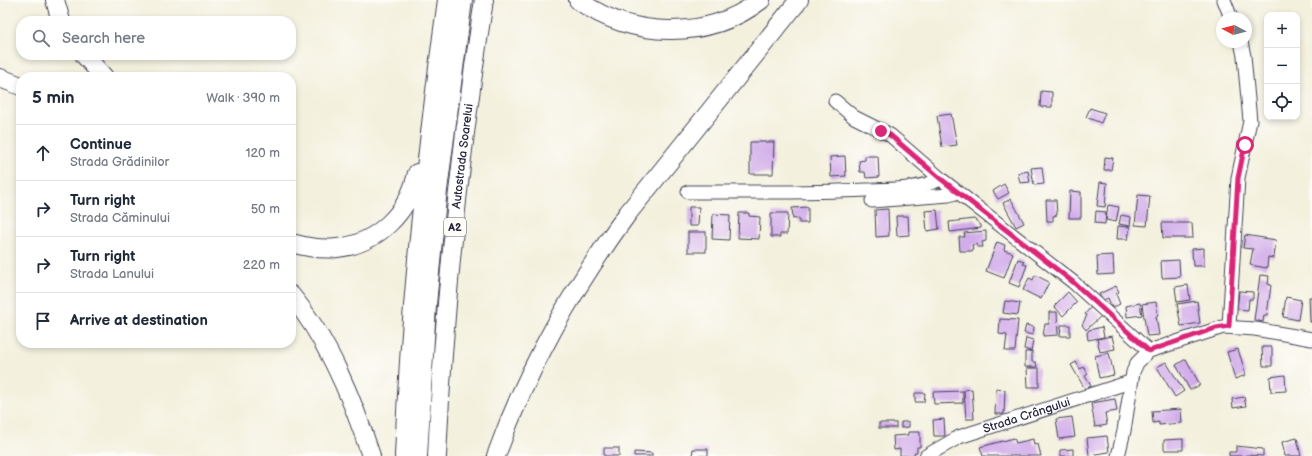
<!DOCTYPE html>
<meta charset="utf-8">
<style>
body{margin:0;font-family:"Balsamiq Sans",sans-serif;background:#f6f6f7;color:#1f2937}
.controls{position:absolute;right:12px;top:12px;display:grid;overflow:hidden;border-radius:8px;box-shadow:0 2px 6px #0003}
.controls button{width:36px;height:36px;display:grid;place-items:center;padding:0;border:0;border-bottom:1px solid #e0e1e3;background:#fff;color:#1f2937;font:20px sans-serif}
.compass{position:absolute;left:1216px;top:12px;width:36px;height:36px;border-radius:50%;background:#fff;box-shadow:0 2px 6px #0003;rotate:277deg}
.stop{position:absolute;width:12px;height:12px;margin:-9px;border:3px solid #db2777;border-radius:50%;background:#fff}
.stop.end{background:#db2777;border-color:#fff;box-shadow:0 1px 4px #0008}
.list{margin:0;padding:0;list-style:none}
h2{display:flex;justify-content:space-between;align-items:center;height:52px;margin:0;padding:0 16px;font-size:17px}
h2 small{font-size:13px;font-weight:400;color:#747a83}
.list li{display:grid;grid-template-columns:26px 1fr auto;gap:12px;align-items:center;box-sizing:border-box;height:56px;padding:0 16px;border-top:1px solid #e0e1e3}
.list b{display:block;font-size:15px;white-space:nowrap}
.list p{margin:0;font-size:13px;white-space:nowrap;color:#747a83}
.list em{font-size:13px;font-style:normal;color:#747a83}
.icon{flex:none;width:22px;height:22px;fill:none;stroke:currentColor;stroke-width:2;stroke-linecap:round;stroke-linejoin:round}
.map{position:relative;flex:none;width:1312px;height:456px;overflow:hidden}
.search{position:absolute;background:#fff;box-shadow:0 2px 6px #0003;left:16px;top:16px;width:280px;height:44px;display:flex;align-items:center;gap:10px;box-sizing:border-box;padding:0 14px;border-radius:16px;color:#747a83;font-size:15px}
.panel{position:absolute;background:#fff;box-shadow:0 2px 6px #0003;left:16px;top:72px;width:280px;height:276px;border-radius:16px}
.map>svg:first-child{display:block}
</style>
<div class="map">
<svg width="1312" height="456" viewBox="0 0 1312 456">
<rect width="100%" height="100%" fill="#fdfcf7"/>
<filter id="ink" filterUnits="userSpaceOnUse"><feTurbulence type="fractalNoise" baseFrequency=".025" numOctaves="2"/><feDisplacementMap in="SourceGraphic" scale="8" xChannelSelector="R" yChannelSelector="G"/><feConvolveMatrix kernelMatrix="1 2 1 2 8 2 1 2 1" color-interpolation-filters="sRGB"/></filter>
<filter id="wash" filterUnits="userSpaceOnUse"><feTurbulence type="fractalNoise" baseFrequency=".012" numOctaves="4" result="noise"/><feDisplacementMap in="SourceGraphic" scale="16" xChannelSelector="R" yChannelSelector="G"/><feGaussianBlur stdDeviation="0.9" result="paint"/><feColorMatrix in="noise" values="0 0 0 0 0 0 0 0 0 0 0 0 0 0 0 0 0 1.4 0 .05"/><feComposite in="paint" operator="in"/></filter>
<g filter="url(#wash)">
<rect width="100%" height="100%" fill="#f3f0dd"/>
<g id="blocks">
<g fill="#d1abea">
<polygon points="1041,91 1052,92 1052,107 1040,107"/>
<polygon points="1090,108 1105,113 1101,123 1086,117"/>
<polygon points="951,114 957,145 942,147 937,116"/>
<polygon points="750,142 774,142 773,174 750,174"/>
<polygon points="845,156 846,176 831,177 830,157"/>
<polygon points="865,156 878,156 879,177 866,178 865,172 860,172 859,161 865,160"/>
<polygon points="1105,157 1113,158 1111,170 1104,170"/>
<polygon points="1042,167 1044,184 1034,185 1031,168"/>
<polygon points="1028,171 1030,182 1020,183 1018,173"/>
<polygon points="1100,182 1107,183 1105,207 1097,206"/>
<polygon points="1004,184 1009,193 998,199 993,191"/>
<polygon points="1070,191 1081,192 1081,218 1069,218"/>
<polygon points="1138,195 1150,196 1147,226 1135,225"/>
<polygon points="1011,199 1024,223 1016,227 1003,203"/>
<polygon points="1046,200 1056,200 1057,215 1053,216 1053,221 1047,221"/>
<polygon points="1108,205 1119,207 1116,222 1106,220"/>
<polygon points="689,207 699,207 698,226 689,226"/>
<polygon points="808,207 808,223 799,223 799,218 793,219 792,208"/>
<polygon points="888,209 889,236 876,237 875,210"/>
<polygon points="937,210 939,229 927,231 925,211"/>
<polygon points="1096,211 1106,212 1105,224 1095,223"/>
<polygon points="739,213 749,213 749,216 760,217 759,239 738,238"/>
<polygon points="771,213 788,213 787,234 780,234 780,237 771,237"/>
<polygon points="713,214 730,215 729,240 712,239"/>
<polygon points="1121,215 1131,217 1130,226 1119,224"/>
<polygon points="896,216 908,216 909,235 897,236"/>
<polygon points="974,219 981,225 981,228 950,232 949,222"/>
<polygon points="1162,223 1192,223 1193,238 1163,238"/>
<polygon points="1118,226 1130,227 1128,239 1117,239"/>
<polygon points="986,231 986,241 982,242 983,247 977,247 977,244 972,245 973,251 960,251 959,237 965,237 964,233"/>
<rect x="688" y="232" width="18" height="20"/>
<polygon points="1245,235 1276,240 1274,258 1268,257 1267,268 1250,265 1253,249 1243,248"/>
<polygon points="997,242 1005,245 1004,250 1013,253 1004,278 986,271"/>
<polygon points="1204,248 1204,266 1193,266 1192,249"/>
<polygon points="1113,255 1114,274 1098,275 1097,256"/>
<polygon points="1018,259 1024,261 1023,264 1027,265 1019,287 1009,283"/>
<polygon points="1179,260 1180,277 1162,278 1161,261"/>
<polygon points="1035,275 1049,282 1041,299 1023,290 1029,278 1033,280"/>
<polygon points="1260,275 1269,276 1268,284 1271,285 1267,315 1264,315 1263,322 1254,320"/>
<polygon points="1188,285 1190,300 1177,302 1175,287"/>
<polygon points="1116,286 1119,292 1116,294 1120,304 1112,308 1108,298 1104,300 1099,294"/>
<polygon points="1239,291 1253,292 1253,299 1249,299 1248,310 1237,309"/>
<polygon points="1068,292 1077,302 1063,316 1054,306"/>
<polygon points="1286,297 1301,300 1298,320 1283,317"/>
<polygon points="1309,297 1312,297 1312,322 1310,322"/>
<polygon points="1005,301 1020,303 1018,315 1003,313"/>
<polygon points="1197,301 1200,323 1181,326 1177,304"/>
<polygon points="1156,302 1158,316 1156,316 1159,335 1147,336 1142,304"/>
<polygon points="1140,303 1142,315 1127,317 1126,306"/>
<polygon points="1091,307 1101,316 1086,330 1082,325 1087,315 1085,314"/>
<polygon points="1049,312 1057,312 1058,335 1043,336 1045,324 1049,324"/>
<polygon points="1000,319 1018,320 1015,351 1005,351 1007,335 999,334"/>
<polygon points="1026,325 1034,327 1033,335 1024,333"/>
<polygon points="1061,325 1070,325 1070,336 1060,336"/>
<polygon points="1102,327 1104,337 1088,340 1087,333 1089,330"/>
<polygon points="1112,336 1115,349 1100,352 1097,339"/>
<polygon points="1026,338 1033,340 1031,351 1024,349"/>
<polygon points="1262,347 1272,347 1272,366 1263,366"/>
<polygon points="1238,349 1246,375 1235,379 1227,352"/>
<polygon points="1032,351 1032,362 1036,362 1037,367 1025,367 1025,352"/>
<polygon points="1109,353 1114,375 1099,378 1095,356"/>
<polygon points="1186,359 1200,385 1190,390 1176,365"/>
<polygon points="1076,362 1080,369 1084,367 1088,374 1085,376 1091,386 1085,389 1071,365"/>
<polygon points="1166,362 1184,391 1175,397 1157,367"/>
<polygon points="1027,368 1039,368 1039,387 1028,387"/>
<polygon points="1285,375 1286,391 1271,392 1270,377"/>
<polygon points="972,389 974,419 966,419 964,390"/>
<polygon points="996,389 1005,390 1004,414 995,414"/>
<polygon points="963,391 963,403 934,404 933,392"/>
<polygon points="915,393 925,393 924,402 915,402"/>
<polygon points="1244,397 1246,406 1233,408 1232,399"/>
<polygon points="1115,399 1117,411 1105,413 1107,425 1095,427 1091,403"/>
<polygon points="1181,409 1182,423 1159,425 1159,422 1153,423 1152,411"/>
<polygon points="1072,417 1075,437 1059,439 1056,419"/>
<polygon points="944,419 945,436 934,436 933,420"/>
<polygon points="901,422 909,422 909,427 901,428"/>
<rect x="879" y="423" width="17" height="5"/>
<polygon points="908,432 920,432 920,447 917,447 917,452 914,453 914,456 900,456 900,449 894,450 893,436 908,435"/>
<polygon points="1107,436 1109,452 1089,455 1087,438"/>
<polygon points="1014,438 1016,443 1033,439 1034,445 1038,444 1041,456 983,456 980,447"/>
<polygon points="1297,438 1301,456 1285,456 1282,442"/>
<polygon points="1183,439 1183,450 1164,450 1164,440"/>
<polygon points="1236,446 1263,449 1263,456 1246,455 1246,456 1229,456 1229,452 1236,452"/>
<rect x="604" y="448" width="15" height="8"/>
<polygon points="693,449 708,449 708,456 692,456"/>
<polygon points="1073,449 1073,456 1060,456 1060,450"/>
<polygon points="634,452 652,453 652,456 634,456"/>
</g>
</g>
</g>
<g filter="url(#ink)">
<use href="#blocks" fill-opacity="0" stroke="#414153" stroke-width="1"/>
<g fill="none" stroke-linecap="round" stroke-linejoin="round">
<g stroke="#414153" stroke-width="15">
<g id="minor">
<polyline points="1224,0 1231,18"/>
<polyline points="835,101 854,117 890,135 941,179 1073,282 1149,351"/>
<path d="M688,192C747,192 807,193 866,190C890,189 918,190 941,179"/>
<polyline points="872,201 949,195 958,192"/>
<polyline points="1229,326 1238,178 1250,121 1244,56 1241,42"/>
<path id="s1" d="M926,456L959,437L1130,382"/>
<polyline points="1118,456 1124,431 1133,372 1137,363 1149,351 1223,327 1255,329 1312,339"/>
</g>
</g>
<g stroke="#414153" stroke-width="20">
<g id="highway">
<polyline points="55,0 61,21"/>
<path d="M578,0C631,39 708,41 761,0"/>
<polyline points="84,55 104,77"/>
<polyline points="0,78 21,86"/>
<path d="M291,243C306,247 322,250 337,248C377,244 409,212 417,173"/>
<path d="M291,295C329,341 353,400 371,456"/>
<path d="M404,456C410,303 426,151 447,0"/>
<polyline points="418,456 427,305 437,198 463,0"/>
<path id="s2" d="M437,456C444,304 460,151 484,0"/>
<path d="M496,456C528,366 572,290 628,213L799,0"/>
</g>
</g>
<use href="#minor" stroke="#fff" stroke-width="13"/>
<use href="#highway" stroke="#fff" stroke-width="18"/>
</g>
</g>
<g fill="none" stroke-linecap="round" stroke-linejoin="round" filter="url(#ink)">
<polyline stroke="#db2777" stroke-width="5" points="881,131 890,135 941,179 1073,282 1149,351 1216,328 1229,326 1238,178 1245,145"/>
</g>
<g text-anchor="middle" dominant-baseline="central" stroke-width="3" stroke-linejoin="round" paint-order="stroke">
<rect fill="#fdfcf7" stroke="#646373" stroke-width="1" x="444" y="218" width="22" height="18" rx="3"/>
<g font-size="11" font-weight="bold" fill="#22223b">
<text x="455" y="227">A2</text>
</g>
<g font-size="12" fill="#22223b" stroke="#fdfcf7">
<text stroke="none"><textPath href="#s2" startOffset="301">Autostrada Soarelui</textPath></text>
<text stroke="none"><textPath href="#s1" startOffset="109">Strada Crângului</textPath></text>
</g>
</g>
</svg>
<div class="controls">
<button>+</button>
<button>−</button>
<button><svg class="icon" aria-label="locate" viewBox="0 0 24 24"><circle cx="12" cy="12" r="6"/><path d="M12 2v4M12 18v4M2 12h4M18 12h4"/></svg></button>
</div>
<svg class="compass" viewBox="-18 -18 36 36"><path d="M0-13l5 13h-10z" fill="#e53935"/><path d="M0 13l5-13h-10z" fill="#747a83"/></svg>
<div class="stop" style="left:1245px;top:145px"></div>
<div class="stop end" style="left:881px;top:131px"></div>
<div class="search"><svg class="icon" aria-label="search" viewBox="0 0 24 24"><circle cx="10" cy="10" r="6"/><path d="M15 15l6 6"/></svg>Search here</div>
<section class="panel">
<h2>5 min<small>Walk · 390 m</small></h2>
<ul class="list">
<li><svg class="icon" aria-label="ahead" viewBox="0 0 24 24"><path d="M12 20V5M6 11l6-6 6 6"/></svg><div><b>Continue</b><p>Strada Grădinilor</p></div><em>120 m</em></li>
<li><svg class="icon" aria-label="right" viewBox="0 0 24 24"><path d="M7 20v-9h11M14 6l5 5-5 5"/></svg><div><b>Turn right</b><p>Strada Căminului</p></div><em>50 m</em></li>
<li><svg class="icon" aria-label="right" viewBox="0 0 24 24"><path d="M7 20v-9h11M14 6l5 5-5 5"/></svg><div><b>Turn right</b><p>Strada Lanului</p></div><em>220 m</em></li>
<li><svg class="icon" aria-label="arrive" viewBox="0 0 24 24"><path d="M6 21V4h12l-3 4 3 4H6"/></svg><div><b>Arrive at destination</b></div></li>
</ul>
</section>
</div>
